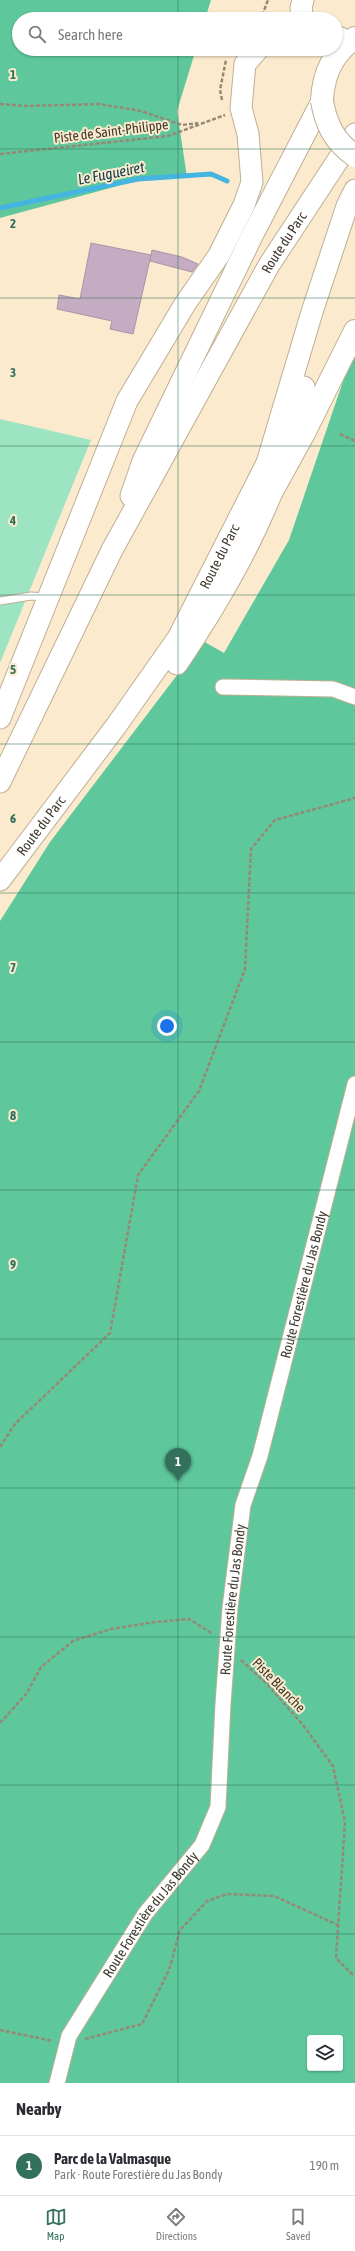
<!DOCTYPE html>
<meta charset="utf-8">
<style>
body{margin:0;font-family:"Asap Condensed",sans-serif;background:#f2f2f3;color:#2b2b33}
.controls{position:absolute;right:12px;bottom:12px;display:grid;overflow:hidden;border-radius:4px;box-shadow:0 1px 3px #0004}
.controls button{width:36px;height:36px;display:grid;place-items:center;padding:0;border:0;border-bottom:1px solid #e1e1e2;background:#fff;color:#2b2b33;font:20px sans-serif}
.you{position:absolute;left:167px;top:1026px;width:14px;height:14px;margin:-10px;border:3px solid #fff;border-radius:50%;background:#1a73e8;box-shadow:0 0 0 6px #1a73e833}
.badge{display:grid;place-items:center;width:26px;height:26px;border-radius:50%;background:#33715d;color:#fff;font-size:13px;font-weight:700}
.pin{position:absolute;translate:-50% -33px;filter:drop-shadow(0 1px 2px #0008)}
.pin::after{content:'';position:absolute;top:21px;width:14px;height:12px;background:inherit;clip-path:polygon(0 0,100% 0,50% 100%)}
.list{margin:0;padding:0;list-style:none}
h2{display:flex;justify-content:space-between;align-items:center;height:52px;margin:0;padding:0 16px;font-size:17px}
h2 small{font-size:13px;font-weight:400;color:#7c7c81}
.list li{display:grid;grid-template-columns:26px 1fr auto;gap:12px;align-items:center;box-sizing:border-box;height:60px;padding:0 16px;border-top:1px solid #e1e1e2}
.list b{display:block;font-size:15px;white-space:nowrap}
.list p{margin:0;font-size:13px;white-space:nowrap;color:#7c7c81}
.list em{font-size:13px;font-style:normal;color:#7c7c81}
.icon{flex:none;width:22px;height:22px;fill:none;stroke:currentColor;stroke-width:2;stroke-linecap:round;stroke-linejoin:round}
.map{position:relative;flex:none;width:355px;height:2083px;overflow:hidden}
.search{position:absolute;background:#fff;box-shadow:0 1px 3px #0004;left:12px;right:12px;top:12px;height:44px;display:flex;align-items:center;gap:10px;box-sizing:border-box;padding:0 14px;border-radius:22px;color:#7c7c81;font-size:15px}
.sheet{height:112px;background:#fff}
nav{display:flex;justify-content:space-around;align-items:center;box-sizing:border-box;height:56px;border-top:1px solid #e1e1e2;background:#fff;font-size:11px;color:#7c7c81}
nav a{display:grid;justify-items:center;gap:2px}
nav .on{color:#33715d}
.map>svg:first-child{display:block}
</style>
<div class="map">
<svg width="355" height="2083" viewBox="0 0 355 2083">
<rect width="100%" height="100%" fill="#fbeacd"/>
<polygon fill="#9de4c3" points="0,419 91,440 0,663"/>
<g fill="#5ec89c" fill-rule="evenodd">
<polygon points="0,0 211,0 205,19 19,19 19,49 196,49 177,111 187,177 136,181 0,218"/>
<path d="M355,346V2083H0V921L50,842L203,641L224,653L289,540ZM310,2038H340V2068H310Z"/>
</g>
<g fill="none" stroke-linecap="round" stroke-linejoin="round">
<polyline stroke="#44b4e0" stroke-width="5" points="0,208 138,179 211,174 227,181"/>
</g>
<g fill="#c6acc2" stroke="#ad93a8">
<polygon points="91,243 151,255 133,334 110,329 112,321 57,309 59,295 80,299"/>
<polygon points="152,250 182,257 198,264 192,272 150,261"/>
</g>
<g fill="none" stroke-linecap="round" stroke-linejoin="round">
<g stroke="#bfaf93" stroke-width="9">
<polyline id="lane" points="0,601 31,596 47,597"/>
</g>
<g stroke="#bfaf93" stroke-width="17">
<g id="street">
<polyline points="223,687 333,689 355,697"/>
<path id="s1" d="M57,2083L69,2036L145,1914L202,1845L218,1807L223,1704L230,1608L243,1505L260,1456L355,1084"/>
</g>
</g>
<g stroke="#bfaf93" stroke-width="23">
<g id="secondary">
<polyline points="303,0 301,8 303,19"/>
<polyline points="336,36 349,42"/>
<polyline points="131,496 143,461 252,236 322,101"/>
<path d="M177,664C213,611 247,554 271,494C285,460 294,423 304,387"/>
<polyline points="0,718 127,401 185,304 219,255 244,205 252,182 248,134 241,108 245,64 258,49"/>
<path id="s2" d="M0,782L112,550L269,265L355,134"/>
<path id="s3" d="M0,880L116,726L178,638L267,463L312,312L347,206L355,190"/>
</g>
</g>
<g stroke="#bfaf93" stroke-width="24">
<g id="primary">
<path d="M322,101C323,75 332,53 355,38"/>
<polyline points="270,495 304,433 355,331"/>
</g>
</g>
<g stroke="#958976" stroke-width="2.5" stroke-dasharray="4 2" stroke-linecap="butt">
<polyline points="257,19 263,13 268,0"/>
<polyline points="222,100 220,90 226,60"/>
<polyline points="0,104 26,106 99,104 141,111 182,125 198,123"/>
<polyline points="0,154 168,136 225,115"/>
<polyline points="340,434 355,441"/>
<polyline points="0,1447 15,1424 110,1333 138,1175 199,1091 245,969 251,849 275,820 355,798"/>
<polyline points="241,1660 268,1685 303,1725 333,1766 345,1822 336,1958 352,1974 355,1974"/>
<polyline points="0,1723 27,1693 41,1667 73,1641 111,1629 155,1622 189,1619 213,1634"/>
<polyline points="0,2030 53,2041"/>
<polyline points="85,2039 142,2024 169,1970 180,1930 207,1901 227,1894 274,1896 338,1925"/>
</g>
<use href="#lane" stroke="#fff" stroke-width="7"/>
<use href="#street" stroke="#fff" stroke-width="15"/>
<use href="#secondary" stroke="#fff" stroke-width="21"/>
<use href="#primary" stroke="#fff" stroke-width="22"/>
<g stroke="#bfaf93" stroke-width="24" stroke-linecap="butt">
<path id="primary-bridge" d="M322,101C326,125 335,142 355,156"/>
</g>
<use href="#primary-bridge" stroke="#fff" stroke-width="22"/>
</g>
<path fill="none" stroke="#33715d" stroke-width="1" stroke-opacity="0.55" d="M178,0V19M178,49V2083M0,149H355M0,298H355M0,446H355M0,595H355M0,744H355M0,893H355M0,1042H355M0,1190H355M0,1339H355M0,1488H355M0,1637H355M0,1785H355M0,1934H355"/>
<g text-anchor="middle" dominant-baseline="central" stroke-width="4" stroke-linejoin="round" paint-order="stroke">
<g font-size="14" fill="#413a2f" stroke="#fbeacd">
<text transform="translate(111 131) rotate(-7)">Piste de Saint-Philippe</text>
<text stroke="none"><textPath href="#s2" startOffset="610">Route du Parc</textPath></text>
<text stroke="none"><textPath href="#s3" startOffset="392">Route du Parc</textPath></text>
<text stroke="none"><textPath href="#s3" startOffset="68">Route du Parc</textPath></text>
<text stroke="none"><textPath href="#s1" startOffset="855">Route Forestière du Jas Bondy</textPath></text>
<text stroke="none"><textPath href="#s1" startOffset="531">Route Forestière du Jas Bondy</textPath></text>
<text transform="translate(279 1685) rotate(46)">Piste Blanche</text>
<text stroke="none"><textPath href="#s1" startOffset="195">Route Forestière du Jas Bondy</textPath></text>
</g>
<g font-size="15" font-style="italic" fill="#093b4d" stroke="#fbeacd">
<text transform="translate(111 173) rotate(-11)">Le Fugueiret</text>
</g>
</g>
<g font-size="13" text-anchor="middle" font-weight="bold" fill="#33715d" stroke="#fbeacd" stroke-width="4" stroke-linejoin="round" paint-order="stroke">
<text x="13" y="79">1</text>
<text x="13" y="228">2</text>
<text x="13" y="377">3</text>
<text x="13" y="525">4</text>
<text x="13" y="674">5</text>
<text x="13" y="823">6</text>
<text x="13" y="972">7</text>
<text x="13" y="1120">8</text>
<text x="13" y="1269">9</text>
</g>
</svg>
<div class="controls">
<button><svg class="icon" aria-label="layers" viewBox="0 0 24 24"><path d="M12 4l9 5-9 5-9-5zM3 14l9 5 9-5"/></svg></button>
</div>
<div class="you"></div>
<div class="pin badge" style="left:178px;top:1481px">1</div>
<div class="search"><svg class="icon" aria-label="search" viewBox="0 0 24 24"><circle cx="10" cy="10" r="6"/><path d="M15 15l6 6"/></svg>Search here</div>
</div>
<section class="sheet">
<h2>Nearby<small></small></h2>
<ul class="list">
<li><span class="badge">1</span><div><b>Parc de la Valmasque</b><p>Park · Route Forestière du Jas Bondy</p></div><em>190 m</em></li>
</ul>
</section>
<nav>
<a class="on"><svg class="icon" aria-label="map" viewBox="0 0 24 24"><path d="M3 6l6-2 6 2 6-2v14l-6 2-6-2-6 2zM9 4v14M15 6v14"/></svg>Map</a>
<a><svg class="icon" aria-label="directions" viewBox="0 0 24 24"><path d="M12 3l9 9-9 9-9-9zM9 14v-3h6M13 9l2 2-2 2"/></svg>Directions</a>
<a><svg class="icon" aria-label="saved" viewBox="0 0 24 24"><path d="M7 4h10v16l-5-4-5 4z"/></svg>Saved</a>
</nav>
